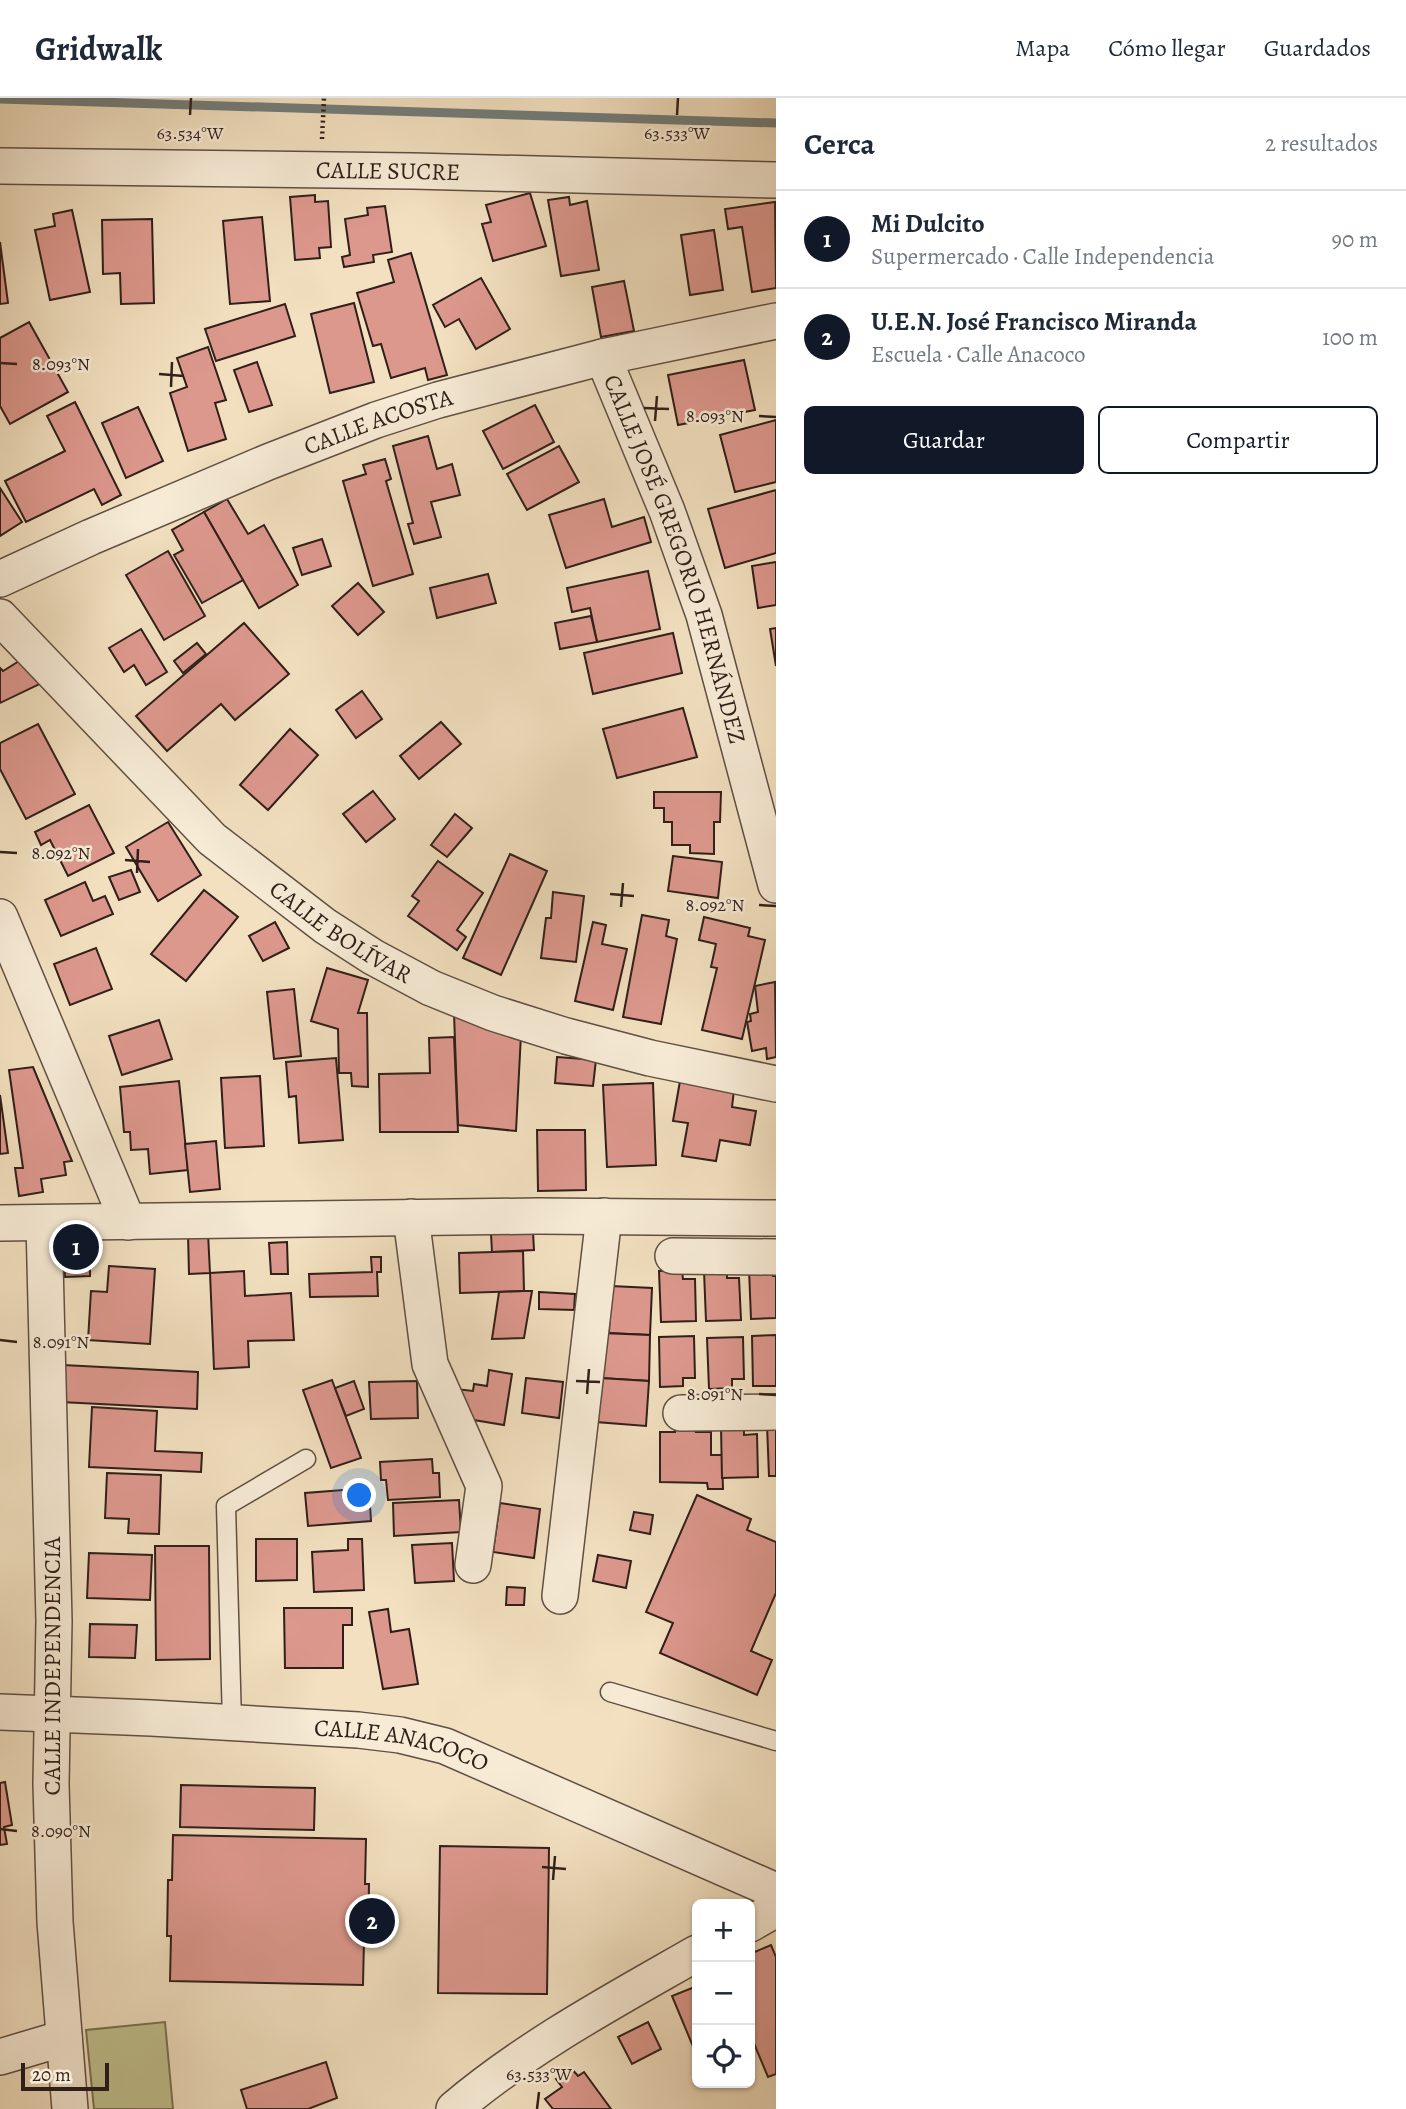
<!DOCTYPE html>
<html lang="es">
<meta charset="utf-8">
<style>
body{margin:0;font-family:Alegreya,serif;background:#f6f6f7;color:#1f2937}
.controls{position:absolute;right:21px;bottom:21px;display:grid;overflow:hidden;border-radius:10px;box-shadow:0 2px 5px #0004}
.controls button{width:63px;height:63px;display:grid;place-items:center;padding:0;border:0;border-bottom:2px solid #e0e1e3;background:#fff;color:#1f2937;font:35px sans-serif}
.scale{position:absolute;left:21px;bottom:18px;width:88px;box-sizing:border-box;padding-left:7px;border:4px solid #301f19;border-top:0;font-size:19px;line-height:24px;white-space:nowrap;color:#301f19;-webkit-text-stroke:5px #f7ebd6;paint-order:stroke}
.you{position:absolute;left:360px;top:1398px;width:24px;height:24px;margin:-18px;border:5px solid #fff;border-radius:50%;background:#1a73e8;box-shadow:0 0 0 10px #1a73e833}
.badge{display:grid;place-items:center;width:46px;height:46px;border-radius:50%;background:#111827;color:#fff;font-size:23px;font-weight:700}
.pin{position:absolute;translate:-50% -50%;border:4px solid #fff;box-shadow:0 2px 7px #0006}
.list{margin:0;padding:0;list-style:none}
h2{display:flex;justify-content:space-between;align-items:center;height:91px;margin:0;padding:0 28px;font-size:30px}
h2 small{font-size:23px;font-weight:400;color:#747a83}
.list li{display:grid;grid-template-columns:46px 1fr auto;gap:21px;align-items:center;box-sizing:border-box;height:98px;padding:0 28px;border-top:2px solid #e0e1e3}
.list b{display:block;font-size:26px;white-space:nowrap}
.list p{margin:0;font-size:23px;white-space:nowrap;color:#747a83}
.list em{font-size:23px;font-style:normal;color:#747a83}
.actions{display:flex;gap:14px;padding:21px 28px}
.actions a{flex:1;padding:16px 0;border:2px solid #111827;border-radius:10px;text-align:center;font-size:24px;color:#111827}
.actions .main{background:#111827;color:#fff}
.icon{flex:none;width:38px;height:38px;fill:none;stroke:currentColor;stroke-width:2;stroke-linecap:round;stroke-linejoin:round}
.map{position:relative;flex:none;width:776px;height:2011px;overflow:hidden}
header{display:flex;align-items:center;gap:42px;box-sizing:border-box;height:98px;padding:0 35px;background:#fff;border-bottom:2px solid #e0e1e3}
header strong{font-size:33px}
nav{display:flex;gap:38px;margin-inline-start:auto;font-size:24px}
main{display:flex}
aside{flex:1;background:#fff}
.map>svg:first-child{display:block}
</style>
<header>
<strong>Gridwalk</strong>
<nav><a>Mapa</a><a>Cómo llegar</a><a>Guardados</a></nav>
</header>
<main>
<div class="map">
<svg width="776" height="2011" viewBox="0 0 776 2011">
<rect width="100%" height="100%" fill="#f2e0c0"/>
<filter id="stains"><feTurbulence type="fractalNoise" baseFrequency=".00286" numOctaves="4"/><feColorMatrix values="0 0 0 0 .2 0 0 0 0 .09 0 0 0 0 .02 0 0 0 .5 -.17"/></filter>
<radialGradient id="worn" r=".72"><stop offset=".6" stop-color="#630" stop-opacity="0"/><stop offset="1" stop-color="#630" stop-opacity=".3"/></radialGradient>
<polygon fill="#c0c18e" stroke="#787054" stroke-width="2" points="165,1924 173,2011 94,2011 86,1932"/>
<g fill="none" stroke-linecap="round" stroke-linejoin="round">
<polyline stroke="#737d7b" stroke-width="9" points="0,1 776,25"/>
</g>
<g fill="#dd988e" stroke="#301f19" stroke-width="2">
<polygon points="530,95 546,148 493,163 482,126 491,124 486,107"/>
<polygon points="315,97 315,104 328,103 331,149 319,150 320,160 295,162 290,99"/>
<polygon points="569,99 570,107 587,103 599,172 561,178 548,102"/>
<polygon points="775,104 776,190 752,194 742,129 728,131 725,111"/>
<polygon points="385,108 392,154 373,157 374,164 344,169 342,159 350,157 345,121 368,117 367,110"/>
<polygon points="72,112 90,194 50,202 35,132 55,128 53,116"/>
<polygon points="262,119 270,203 230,206 223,123"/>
<polygon points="152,121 154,205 121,206 120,175 103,176 102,122"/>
<polygon points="714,132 723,192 690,197 681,137"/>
<polygon points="0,144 8,205 0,206"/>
<polygon points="411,155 447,277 428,282 425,270 391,280 381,246 373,248 357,195 394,184 388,162"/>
<polygon points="481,180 510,231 476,251 459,221 445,229 433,207"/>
<polygon points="624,183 634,233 601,239 592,189"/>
<polygon points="354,205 374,284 330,295 311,216"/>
<polygon points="285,206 295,238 216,263 205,231"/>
<polygon points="29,224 68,294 10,326 0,308 0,240"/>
<polygon points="208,249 226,302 215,305 226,341 188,353 170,295 187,289 177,260"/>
<polygon points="744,262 755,312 678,327 668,277"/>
<polygon points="257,264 272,307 249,314 234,272"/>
<polygon points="75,304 121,397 102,407 94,391 26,424 5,383 65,353 47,318"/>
<polygon points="535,307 554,344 503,371 483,333"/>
<polygon points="138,309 163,363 126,380 102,325"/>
<polygon points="776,322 776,384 735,394 720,337"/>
<polygon points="428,338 437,371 452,366 460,397 431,404 441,439 414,446 408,426 413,425 393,348"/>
<polygon points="559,348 579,384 527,412 507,376"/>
<polygon points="385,361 391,381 386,383 413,476 373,488 343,383 366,376 363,367"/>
<polygon points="0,390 22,424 0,438"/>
<polygon points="776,392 776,455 725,470 708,411"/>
<polygon points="227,401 248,436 264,427 298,487 259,510 204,414"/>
<polygon points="604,401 612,429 644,419 651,444 566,470 549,417"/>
<polygon points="204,414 243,482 202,505 174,457 183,452 172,432"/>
<polygon points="322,441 331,468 302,477 293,450"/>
<polygon points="168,453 205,518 164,542 126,477"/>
<polygon points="776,464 776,507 758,510 752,468"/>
<polygon points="648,473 660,531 597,544 590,510 572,514 567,490"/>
<polygon points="488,476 496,505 437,520 430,490"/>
<polygon points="358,485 384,514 358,537 332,508"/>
<polygon points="591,518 597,544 560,551 555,525"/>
<polygon points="244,525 289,576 235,622 221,606 167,653 136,618"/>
<polygon points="776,530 776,568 770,531"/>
<polygon points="141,531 167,574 146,587 134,567 124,574 109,550"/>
<polygon points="673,535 682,575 593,596 584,555"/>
<polygon points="197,545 206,556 183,575 174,563"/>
<polygon points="24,560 46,583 0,605 0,570 3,573"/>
<polygon points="362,593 382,621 356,640 336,612"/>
<polygon points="683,610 697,659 617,680 603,631"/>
<polygon points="441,624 461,646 419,681 400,658"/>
<polygon points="38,626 75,696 26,721 0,671 0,645"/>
<polygon points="290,631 318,657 268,712 240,687"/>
<polygon points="373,693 395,721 366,744 343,716"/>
<polygon points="654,694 721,694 720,724 714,724 714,756 690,755 690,747 672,747 672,724 664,724 664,710 654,710"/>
<polygon points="89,707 114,755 68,778 50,742 41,747 35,734"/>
<polygon points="455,716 472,730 447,759 431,747"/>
<polygon points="168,724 201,777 158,803 126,749"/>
<polygon points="510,756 547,773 501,877 463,860"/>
<polygon points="673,758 722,764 718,800 668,793"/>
<polygon points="438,763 483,795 457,832 466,839 457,852 408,818 419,803 412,798"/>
<polygon points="131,772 140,794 119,802 109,779"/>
<polygon points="85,784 93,803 105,798 113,816 61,838 45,802"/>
<polygon points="204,792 238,819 186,883 151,856"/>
<polygon points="553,794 584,798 576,864 541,860 546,820 551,820"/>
<polygon points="642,817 669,822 666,838 677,841 661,926 623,919"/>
<polygon points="704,819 750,830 748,838 765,842 742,941 702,932 717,870 711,869 716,846 699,842"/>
<polygon points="275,824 289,850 263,863 249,838"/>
<polygon points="593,824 606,827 602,846 627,851 613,912 575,903"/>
<polygon points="96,850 112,891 70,907 54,866"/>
<polygon points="327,870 368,882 358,915 367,915 368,989 352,988 351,975 339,975 338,931 311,923"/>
<polygon points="775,884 776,959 767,961 766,950 752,953 747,924 751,923 750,916 758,914 755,888"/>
<polygon points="294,891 301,958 274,961 267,894"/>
<polygon points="454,915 521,936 516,1033 458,1027"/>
<polygon points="159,922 172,961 122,977 109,938"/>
<polygon points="454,939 458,1034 380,1034 379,976 430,975 429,940"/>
<polygon points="557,959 596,962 593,988 555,985"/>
<polygon points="336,960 343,1042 299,1045 296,998 289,999 286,964"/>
<polygon points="33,969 72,1063 64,1064 66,1077 41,1081 43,1094 19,1098 15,1070 23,1070 9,972"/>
<polygon points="260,978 264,1048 225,1050 221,980"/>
<polygon points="179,983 188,1072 150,1076 148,1051 131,1052 130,1034 124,1034 120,989"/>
<polygon points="680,983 734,992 732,1009 756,1013 750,1047 720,1042 716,1063 682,1058 688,1025 673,1023"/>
<polygon points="653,985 656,1067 607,1069 603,987"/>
<polygon points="0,997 8,1055 0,1056"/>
<polygon points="537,1032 585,1032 586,1092 538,1093"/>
<polygon points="216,1043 220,1091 190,1094 185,1046"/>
<polygon points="533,1134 534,1152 492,1154 491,1136"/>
<polygon points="208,1135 210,1175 189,1176 188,1136"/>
<polygon points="67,1139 90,1140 90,1178 65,1179 63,1153"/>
<polygon points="287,1144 288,1176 271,1176 269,1145"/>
<polygon points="523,1153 524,1193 460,1195 459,1155"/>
<polygon points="371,1159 381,1159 381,1174 377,1174 378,1198 310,1199 309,1176 372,1174"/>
<polygon points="109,1168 155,1171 150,1246 88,1242 91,1193 107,1194"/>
<polygon points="773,1170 773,1178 776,1178 776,1220 751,1221 749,1171"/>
<polygon points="682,1172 683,1181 695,1181 696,1223 661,1224 659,1173"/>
<polygon points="727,1172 727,1180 739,1180 741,1222 706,1223 704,1173"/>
<polygon points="244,1173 245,1198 291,1195 294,1242 248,1243 249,1269 214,1271 210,1175"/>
<polygon points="611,1188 652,1190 650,1237 609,1235"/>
<polygon points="524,1193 532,1193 524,1240 492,1241 499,1194"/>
<polygon points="539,1194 575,1196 574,1212 539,1211"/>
<polygon points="601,1235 650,1237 649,1283 600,1280"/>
<polygon points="776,1237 776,1288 753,1288 752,1238"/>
<polygon points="694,1238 695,1280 683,1280 683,1288 660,1289 659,1239"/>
<polygon points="743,1239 744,1281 732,1281 732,1290 709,1291 707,1240"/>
<polygon points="63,1267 198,1274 197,1311 61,1304"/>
<polygon points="489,1272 512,1276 504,1327 468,1321 447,1290 473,1293 474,1286 487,1288"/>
<polygon points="526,1280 563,1284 559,1320 522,1315"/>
<polygon points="600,1280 649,1283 646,1328 596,1324"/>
<polygon points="332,1282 361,1360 331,1370 303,1292"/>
<polygon points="354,1283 364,1311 346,1318 335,1290"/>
<polygon points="417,1283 418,1320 371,1321 369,1284"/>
<polygon points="92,1309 157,1313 155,1353 202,1355 201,1374 89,1369"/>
<polygon points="767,1327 776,1327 776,1378 769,1378"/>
<polygon points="675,1329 697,1329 696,1334 711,1334 711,1357 722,1357 723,1391 708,1391 707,1385 660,1384 660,1334 675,1334"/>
<polygon points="721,1329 744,1329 744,1337 757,1336 758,1379 722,1380"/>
<polygon points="432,1361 433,1375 439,1375 440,1399 388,1402 386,1382 381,1382 380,1364"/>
<polygon points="107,1375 161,1377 159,1436 128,1435 129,1421 105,1420"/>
<polygon points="369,1390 371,1423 308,1428 305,1395"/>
<polygon points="697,1397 751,1421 747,1432 776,1444 776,1495 751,1553 772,1562 757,1597 660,1555 673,1525 646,1514"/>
<polygon points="459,1402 461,1434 394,1438 393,1405"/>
<polygon points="500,1405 540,1411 534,1460 493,1454"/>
<polygon points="634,1414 653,1417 650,1436 630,1432"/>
<polygon points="256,1441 297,1441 297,1482 256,1483"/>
<polygon points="348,1441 362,1441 364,1492 314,1494 312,1454 348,1452"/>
<polygon points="452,1445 454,1483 415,1485 412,1447"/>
<polygon points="155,1448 209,1448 210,1561 156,1562"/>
<polygon points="89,1455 152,1457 150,1502 87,1500"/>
<polygon points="598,1457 631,1463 626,1490 593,1483"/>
<polygon points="507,1489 525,1490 524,1507 506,1507"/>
<polygon points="284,1510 352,1510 352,1527 343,1527 343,1570 285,1570"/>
<polygon points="388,1511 391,1534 409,1531 418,1586 383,1591 369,1514"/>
<polygon points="90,1526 137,1527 135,1560 89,1559"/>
<polygon points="5,1684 12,1727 4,1729 7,1746 0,1747 0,1685"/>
<polygon points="181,1687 315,1690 314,1732 180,1729"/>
<polygon points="173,1737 366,1741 365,1786 369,1786 368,1842 364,1842 363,1887 170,1883 171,1838 167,1838 168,1782 172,1782"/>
<polygon points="440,1748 549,1750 547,1896 438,1895"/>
<polygon points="771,1847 776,1859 776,1976 768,1979 750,1936 750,1856"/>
<polygon points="697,1888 697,1958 672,1898"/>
<polygon points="648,1924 661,1951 632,1966 618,1939"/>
<polygon points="326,1964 337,2000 308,2011 247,2011 241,1992"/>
<polygon points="571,1970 578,1978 584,1974 611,2011 553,2011 545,2001 562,1989 556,1981"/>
</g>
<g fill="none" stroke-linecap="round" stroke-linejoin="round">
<g stroke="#604f43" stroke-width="21">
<g id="lane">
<polyline points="610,1594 776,1643"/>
<polyline points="232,1624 226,1408 306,1361"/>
</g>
</g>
<g stroke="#604f43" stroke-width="38">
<g id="street">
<path id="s1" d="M0,68L413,73L776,82"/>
<path id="s2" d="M603,259L667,413L704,517L776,787"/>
<path id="s3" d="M0,481L91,439L268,364L376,322L438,302L603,259L776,223"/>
<path id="s4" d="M0,519L212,741L325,828L373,859L431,890L493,915L566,938L650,960L776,986"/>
<polyline points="0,819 128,1124"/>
<polyline points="411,1119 430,1266 484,1388 473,1467"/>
<polyline points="0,1125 538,1118 776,1120"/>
<polyline points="44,1125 54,1523 51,1686 55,1824 70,2011"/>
<polyline points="673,1158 776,1159"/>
<polyline points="681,1315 776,1314"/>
<polyline points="560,1498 604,1118"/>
<path id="s5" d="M0,1614L151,1620L358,1632L400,1637L445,1648L776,1793"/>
<polyline points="750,1826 776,1811"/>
<polyline points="0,1959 64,1940"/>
<path d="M454,2011C527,1949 615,1902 697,1855"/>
</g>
</g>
<polyline stroke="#301f19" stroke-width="4.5" stroke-dasharray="2 3.5" stroke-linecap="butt" points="322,41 324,0"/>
<use href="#lane" stroke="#f7ebd6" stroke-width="18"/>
<use href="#street" stroke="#f7ebd6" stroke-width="35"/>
</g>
<path fill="none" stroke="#301f19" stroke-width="2.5" d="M190,17L191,0M677,17L678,0M0,265L17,266M159,276L184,278M171,289L172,264M644,310L669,311M759,318L776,319M655,323L657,298M0,754L17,755M125,762L150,764M137,775L138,751M610,796L634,798M759,807L776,808M621,809L623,785M0,1242L17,1244M576,1283L600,1284M587,1296L589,1271M759,1296L776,1297M0,1731L17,1733M542,1769L566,1771M553,1782L555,1758M537,2011L539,1994"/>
<g text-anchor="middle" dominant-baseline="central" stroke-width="5" stroke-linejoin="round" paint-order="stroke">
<g font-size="24" fill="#301f19" stroke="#f7ebd6">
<text stroke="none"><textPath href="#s1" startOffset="388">CALLE SUCRE</textPath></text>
<text stroke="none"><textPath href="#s3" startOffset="410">CALLE ACOSTA</textPath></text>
<text stroke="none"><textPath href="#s2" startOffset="215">CALLE JOSÉ GREGORIO HERNÁNDEZ</textPath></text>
<text stroke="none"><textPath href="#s4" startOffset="466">CALLE BOLÍVAR</textPath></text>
<text transform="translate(52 1568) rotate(-90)">CALLE INDEPENDENCIA</text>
<text stroke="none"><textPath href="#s5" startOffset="404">CALLE ANACOCO</textPath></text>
</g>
</g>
<g font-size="18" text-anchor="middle" fill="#301f19" stroke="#f7ebd6" stroke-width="5" stroke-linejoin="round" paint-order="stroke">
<text x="190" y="41">63.534°W</text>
<text x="677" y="41">63.533°W</text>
<text x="61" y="272">8.093°N</text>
<text x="715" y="324">8.093°N</text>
<text x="61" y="761">8.092°N</text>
<text x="715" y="813">8.092°N</text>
<text x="61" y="1250">8.091°N</text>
<text x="715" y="1302">8.091°N</text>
<text x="61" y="1739">8.090°N</text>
<text x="539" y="1982">63.533°W</text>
</g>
<rect width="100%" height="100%" filter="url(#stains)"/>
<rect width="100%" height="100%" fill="url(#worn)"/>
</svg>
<div class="controls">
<button>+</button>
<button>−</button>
<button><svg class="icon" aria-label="locate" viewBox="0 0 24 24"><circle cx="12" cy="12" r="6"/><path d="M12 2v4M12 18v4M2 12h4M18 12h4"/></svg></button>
</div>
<div class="scale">20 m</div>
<div class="you"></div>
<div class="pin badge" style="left:76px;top:1149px">1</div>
<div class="pin badge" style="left:372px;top:1823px">2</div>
</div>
<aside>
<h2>Cerca<small>2 resultados</small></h2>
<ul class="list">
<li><span class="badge">1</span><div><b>Mi Dulcito</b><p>Supermercado · Calle Independencia</p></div><em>90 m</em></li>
<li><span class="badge">2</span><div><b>U.E.N. José Francisco Miranda</b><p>Escuela · Calle Anacoco</p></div><em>100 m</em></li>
</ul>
<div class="actions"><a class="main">Guardar</a><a>Compartir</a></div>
</aside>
</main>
